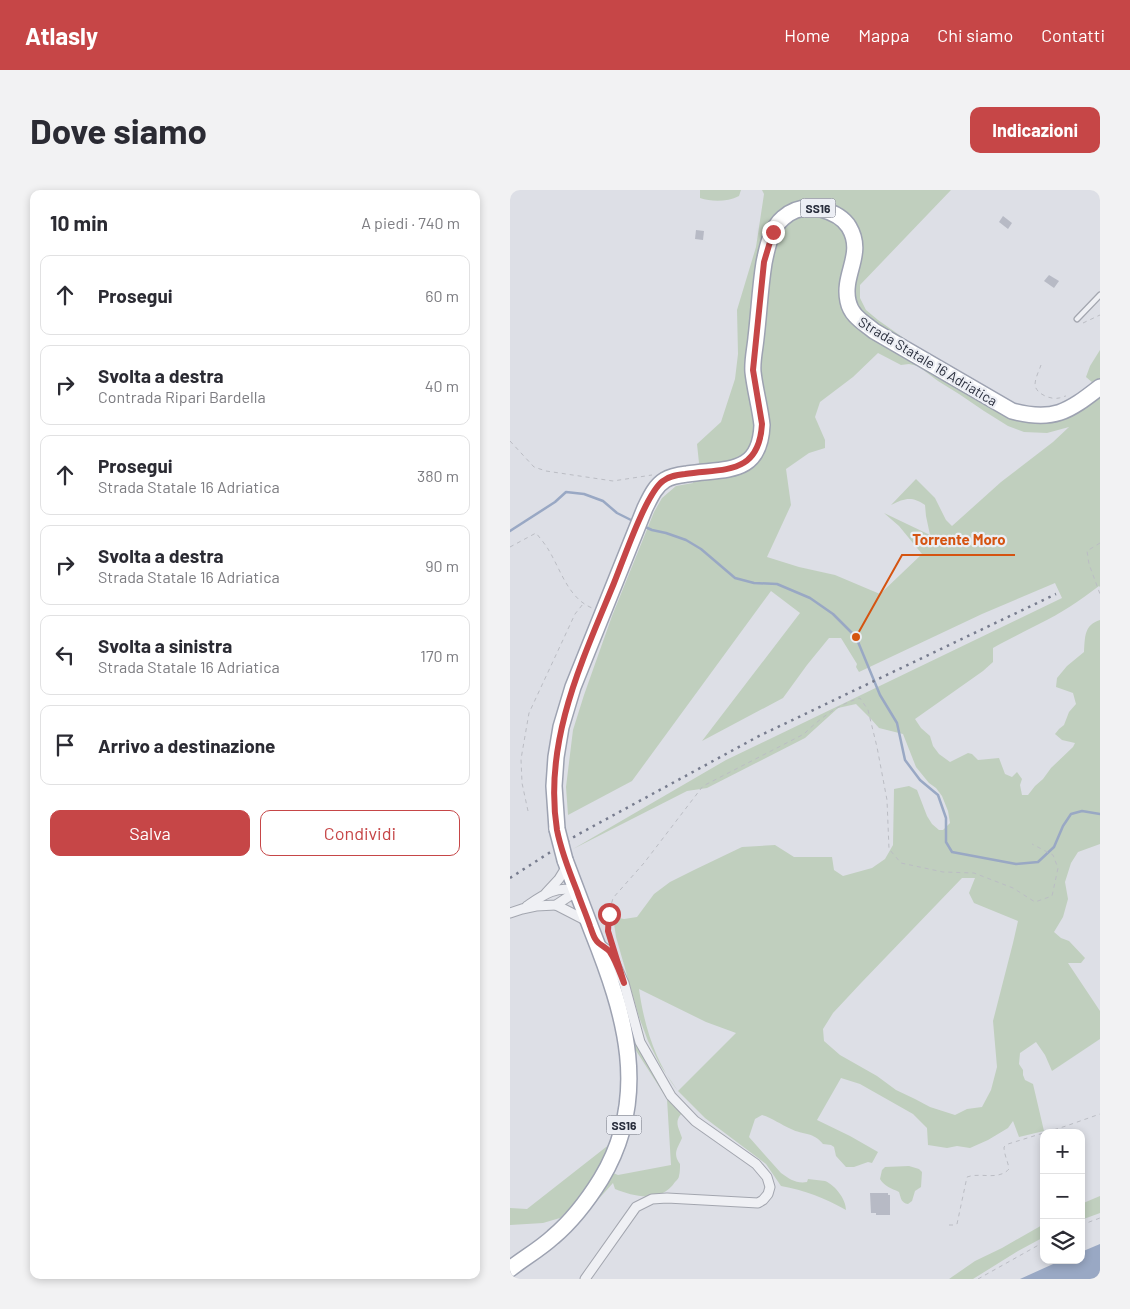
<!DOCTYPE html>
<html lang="it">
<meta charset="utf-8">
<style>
body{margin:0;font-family:Barlow,sans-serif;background:#f2f2f3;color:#2b2b33}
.controls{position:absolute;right:15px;bottom:15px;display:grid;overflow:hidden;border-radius:10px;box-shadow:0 2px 8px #0003}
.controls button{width:45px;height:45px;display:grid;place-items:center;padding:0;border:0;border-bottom:1px solid #e1e1e2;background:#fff;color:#2b2b33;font:25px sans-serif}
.stop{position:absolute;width:15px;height:15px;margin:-11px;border:4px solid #c64647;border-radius:50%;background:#fff}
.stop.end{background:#c64647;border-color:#fff;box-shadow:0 1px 5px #0008}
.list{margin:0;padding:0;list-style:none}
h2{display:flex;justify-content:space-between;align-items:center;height:65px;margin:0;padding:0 20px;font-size:21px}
h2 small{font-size:16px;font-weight:400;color:#7c7c81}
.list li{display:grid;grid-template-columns:32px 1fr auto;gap:15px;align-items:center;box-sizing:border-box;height:80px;margin:0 10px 10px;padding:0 10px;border:1px solid #e1e1e2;border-radius:10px}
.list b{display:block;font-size:19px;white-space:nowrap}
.list p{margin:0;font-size:16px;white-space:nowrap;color:#7c7c81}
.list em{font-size:16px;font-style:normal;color:#7c7c81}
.actions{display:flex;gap:10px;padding:15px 20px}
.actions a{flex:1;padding:11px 0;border:1px solid #c64647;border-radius:10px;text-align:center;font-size:18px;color:#c64647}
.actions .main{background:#c64647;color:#fff}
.icon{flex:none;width:28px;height:28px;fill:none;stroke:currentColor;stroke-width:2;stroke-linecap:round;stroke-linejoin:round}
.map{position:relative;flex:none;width:590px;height:1089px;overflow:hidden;border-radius:10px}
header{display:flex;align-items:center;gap:30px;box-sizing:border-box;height:70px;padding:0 25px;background:#c64647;color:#fff}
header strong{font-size:24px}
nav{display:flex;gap:28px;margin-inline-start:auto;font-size:18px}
.intro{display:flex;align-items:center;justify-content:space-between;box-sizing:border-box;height:120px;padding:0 30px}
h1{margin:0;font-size:35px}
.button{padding:12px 22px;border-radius:10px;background:#c64647;color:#fff;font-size:18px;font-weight:700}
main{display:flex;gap:30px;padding:0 30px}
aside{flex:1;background:#fff;border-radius:10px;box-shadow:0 2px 8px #0003}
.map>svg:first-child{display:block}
</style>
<header>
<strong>Atlasly</strong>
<nav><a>Home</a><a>Mappa</a><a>Chi siamo</a><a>Contatti</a></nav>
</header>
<div class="intro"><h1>Dove siamo</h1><a class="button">Indicazioni</a></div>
<main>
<aside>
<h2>10 min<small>A piedi · 740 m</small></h2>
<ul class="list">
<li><svg class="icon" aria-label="ahead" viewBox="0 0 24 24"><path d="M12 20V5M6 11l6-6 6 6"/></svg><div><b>Prosegui</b></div><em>60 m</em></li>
<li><svg class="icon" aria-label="right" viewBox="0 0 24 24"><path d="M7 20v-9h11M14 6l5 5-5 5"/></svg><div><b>Svolta a destra</b><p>Contrada Ripari Bardella</p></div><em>40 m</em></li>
<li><svg class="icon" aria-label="ahead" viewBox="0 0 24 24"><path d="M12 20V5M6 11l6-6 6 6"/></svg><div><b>Prosegui</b><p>Strada Statale 16 Adriatica</p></div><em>380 m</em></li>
<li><svg class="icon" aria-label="right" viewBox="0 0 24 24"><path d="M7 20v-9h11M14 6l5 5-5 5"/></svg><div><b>Svolta a destra</b><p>Strada Statale 16 Adriatica</p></div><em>90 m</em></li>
<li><svg class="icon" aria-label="left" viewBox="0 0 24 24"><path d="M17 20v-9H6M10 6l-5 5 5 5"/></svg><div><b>Svolta a sinistra</b><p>Strada Statale 16 Adriatica</p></div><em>170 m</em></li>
<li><svg class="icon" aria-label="arrive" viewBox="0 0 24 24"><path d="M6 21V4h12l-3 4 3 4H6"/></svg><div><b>Arrivo a destinazione</b></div></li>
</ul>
<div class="actions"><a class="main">Salva</a><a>Condividi</a></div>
</aside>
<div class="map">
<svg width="590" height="1089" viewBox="0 0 590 1089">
<rect width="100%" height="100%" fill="#dddfe6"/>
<g fill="#c0cfbe" fill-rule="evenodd">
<path d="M190,0H231L229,6C217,12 202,12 190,8Z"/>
<path d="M252,0H441L350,95V108L356,120L368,130L422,168L506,215C519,218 544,222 556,216C563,213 577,198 583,193L576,187L580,176L590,160V397L589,396C569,411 552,423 529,434C514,442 498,449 483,458V472L473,481L405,529L411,538L420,546L423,556L429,564L440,572L458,563L462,564L468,570L489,568L495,584L502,587L507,582L512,589L510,595L512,605H518L525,596L533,589L541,578L563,557L565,553L552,550L545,544L549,539L554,535L559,522L566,514L563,503L546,497L547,488L557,476L574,462C575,447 574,435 590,430V654L568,662L561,673L555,692L558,709L553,727L544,742L551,748L559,751L575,768L571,773H558L590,821V849L542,881L535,865L526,852L510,863L509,874L513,880V885L515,890L523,894L534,941L509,947L503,931L498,938L478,950L460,958L447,956L437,958L418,955L417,938L403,924L350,894L331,888L307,930L340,946L368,962L362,973L358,972L344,977H336L326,966L324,957L321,955L313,954C304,942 293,945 281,939C271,935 263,928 252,925L245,929L239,947L271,983C279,989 287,994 297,992L298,989C303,990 310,990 315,991C325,995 336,1009 336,1020C315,1008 294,1000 271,996L256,974L195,928L168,901L150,875L138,851L129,827L106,747L103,727L114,729L127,727L144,704L160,692L184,680L232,657L265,655L284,667H322L324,680L333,686L362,678L375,669L383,655L384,599L399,596L407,600L417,626L422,634L429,640H433L440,633L438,621L432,606L426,598L419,593L406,577L393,544L369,538L361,529L346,514L328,518L295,548L197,598L177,601L63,659L216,570L552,408L545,393L472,424L349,482L346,477L347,474L331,448H319L297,475L273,508L192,551L290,423L261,401L122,591L58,625L56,597L63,540L74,505L102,426L144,322L152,308L166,296L183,293L189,273L187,254L211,232L225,189L228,164L227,120L246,57L254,4ZM368,163L391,175L399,174L408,176L428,191L449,204L474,221L498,236L514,242L537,243L559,237L543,252L491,292L442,336L436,330L425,308L406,289L381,315C395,308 402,306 415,315L416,326L420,345L374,323L389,336L412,364L370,404L325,385L289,377L257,367L281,315L276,279L299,263L315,258V250L305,227L310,212L343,187ZM452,688H465L459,703L464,713L508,731L503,753L483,831L487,877L481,900L472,917L457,919L445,925L420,917L405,909L386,900L367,886L330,865L314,851L313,839L323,823L351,793ZM129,799L196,832L226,843L168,901C145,872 134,835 129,799Z"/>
<path d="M116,818L173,922C163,932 169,937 172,948C168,958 162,963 170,974C170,978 170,982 169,986C169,988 167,990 165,992C151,1013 125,1007 105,999L103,993L85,1013L99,988L103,983L108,985L161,975L157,909L125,859L122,836Z"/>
<polygon points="105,950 87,982 63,1015 50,1028 33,1033 0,1035 0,1018 17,1019"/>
<path d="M399,976L409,979L412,982L411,997L405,1001L402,1011L398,1014C391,1013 391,1008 389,1002C381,998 375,997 370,989L372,980L375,977Z"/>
<polygon points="590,1006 590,1023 571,1030 571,1014"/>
<polygon points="534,1034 534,1047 508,1061 463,1089 439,1089 465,1071 492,1058"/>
</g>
<polygon fill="#99a8c4" points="590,1054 590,1089 510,1089 552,1070 571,1070 571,1062"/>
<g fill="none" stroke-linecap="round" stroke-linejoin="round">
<g stroke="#99a8c4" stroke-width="2.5">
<polyline points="133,336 142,340 156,343 176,350 191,359 225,388 244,393 267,394 300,408 323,424 346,447 370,505 387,533 395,570 410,590 428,605 436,628 436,652 442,662 506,674 528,672 544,657 553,636 561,624 572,621 590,624"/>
<polyline points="0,341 45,312 56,302 74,304 93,311 107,323 123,331"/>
</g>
</g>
<g fill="#b7bac5">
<polygon points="493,26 502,33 498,39 489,32"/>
<polygon points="186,40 194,41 193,50 185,49"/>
<polygon points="539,85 549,91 544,98 534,91"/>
<polygon points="360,1003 378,1003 378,1005 380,1005 380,1025 366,1025 366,1023 361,1023"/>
</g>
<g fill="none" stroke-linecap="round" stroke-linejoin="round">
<g stroke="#a3a6af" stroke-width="7">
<polyline id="lane" points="567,129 590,105"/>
</g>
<g stroke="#a3a6af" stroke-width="11">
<g id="street">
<polyline points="36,703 49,689 57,676"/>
<polyline points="46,715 79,732"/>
<path d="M17,716C33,705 46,695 67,701"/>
<polyline points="0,723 12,719 26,716 46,715 67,701"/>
<polyline points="75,1089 126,1017 142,1009 157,1008 248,1013 253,1010 258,1004 260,997 257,987 246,974 185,931 161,906 130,852 114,793 100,762 88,753"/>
</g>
</g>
<g stroke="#9da2b1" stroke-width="18">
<g id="primary">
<path d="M47,639L44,596L46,567L51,537L63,497L135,318C140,308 145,296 155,290C161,286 169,285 177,284C215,278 250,286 252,235C250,217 245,200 243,182C242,171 245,159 246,148C249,123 250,98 254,73C257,58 261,38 273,28C284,18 297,16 311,19C322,22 333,27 339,37C355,64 332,84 338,111C341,126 353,132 364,141L502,221C543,232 558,222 590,197"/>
<path d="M0,1079C14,1068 30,1059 43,1047C62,1031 78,1010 91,989C141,906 115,824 82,741C73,717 64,694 55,670"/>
</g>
</g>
<g stroke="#bbbdc4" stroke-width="1" stroke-dasharray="4 4" stroke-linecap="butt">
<polyline points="573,133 590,125"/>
<path d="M531,175C529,181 525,188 525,195C526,204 541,210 549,208C550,208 555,206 556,206"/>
<polyline points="0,251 24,277 36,281 103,291 142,285"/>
<polyline points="590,353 577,361 579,374 590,404"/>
<path d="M0,357L26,343C30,348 35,354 38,359C51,380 58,408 82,418"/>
<polyline points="18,621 12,593 11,569 19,523 65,424 73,414"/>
<path d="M102,752L98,741L99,723L103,708L134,673L193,596L294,544C309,529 329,514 350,508L358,520L367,557L377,610L379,659L391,673L433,682L464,683L503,698L525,712L542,706L548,678L543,665L522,654"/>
<path d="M439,1035H444L447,1034L457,987C471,982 488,991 499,979C498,971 494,965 494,957L498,954L556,936L590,924"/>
<polyline points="571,1035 590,1028"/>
<polyline points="468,1089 534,1052"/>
</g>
<use href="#lane" stroke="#eff0f4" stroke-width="4.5"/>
<use href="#street" stroke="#eff0f4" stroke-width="9"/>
<use href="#primary" stroke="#fff" stroke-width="15"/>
<polyline stroke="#777c8e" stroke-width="2.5" stroke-dasharray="2.5 5" stroke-linecap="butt" points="0,688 67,645 249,546 546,404"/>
<g stroke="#9da2b1" stroke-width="18" stroke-linecap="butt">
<polyline id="primary-bridge" points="47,639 55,670"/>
</g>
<use href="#primary-bridge" stroke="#fff" stroke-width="15"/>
</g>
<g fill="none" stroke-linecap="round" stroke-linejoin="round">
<path stroke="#c64647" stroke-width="6" d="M99,724L98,741L114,793C110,783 106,771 100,762C96,757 89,755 86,750C83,746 82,741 80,736C76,724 71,713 67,701C59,681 51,661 47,640C33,552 72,471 104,393C113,371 136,303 153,291C159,286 167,285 175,284C213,278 249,286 252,234L243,180L254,72L263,42"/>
</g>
<g text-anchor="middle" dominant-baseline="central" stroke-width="4.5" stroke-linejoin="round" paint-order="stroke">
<g fill="#eceef4" stroke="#626672" stroke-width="1">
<rect x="290.5" y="8.5" width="35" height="19" rx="4"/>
<rect x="96.5" y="925.5" width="35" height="19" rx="4"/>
</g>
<g font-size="12" font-weight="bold" fill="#272c3b">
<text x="308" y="18">SS16</text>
<text x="114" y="935">SS16</text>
</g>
<g font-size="14" fill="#272c3b" stroke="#eceef4">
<text transform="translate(418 171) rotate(31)">Strada Statale 16 Adriatica</text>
</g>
</g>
<path fill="none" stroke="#d55411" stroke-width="2" d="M346 447L392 365H505"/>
<circle fill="#d55411" stroke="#eceef4" stroke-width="2" cx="346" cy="447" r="5"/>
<g font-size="15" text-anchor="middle" font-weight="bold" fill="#d55411" stroke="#eceef4" stroke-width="4.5" stroke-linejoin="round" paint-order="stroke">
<text x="449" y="355">Torrente Moro</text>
</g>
</svg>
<div class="controls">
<button>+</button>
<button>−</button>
<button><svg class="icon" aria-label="layers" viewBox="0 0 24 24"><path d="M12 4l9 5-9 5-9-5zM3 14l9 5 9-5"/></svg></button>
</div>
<div class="stop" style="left:99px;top:724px"></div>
<div class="stop end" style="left:263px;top:42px"></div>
</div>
</main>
